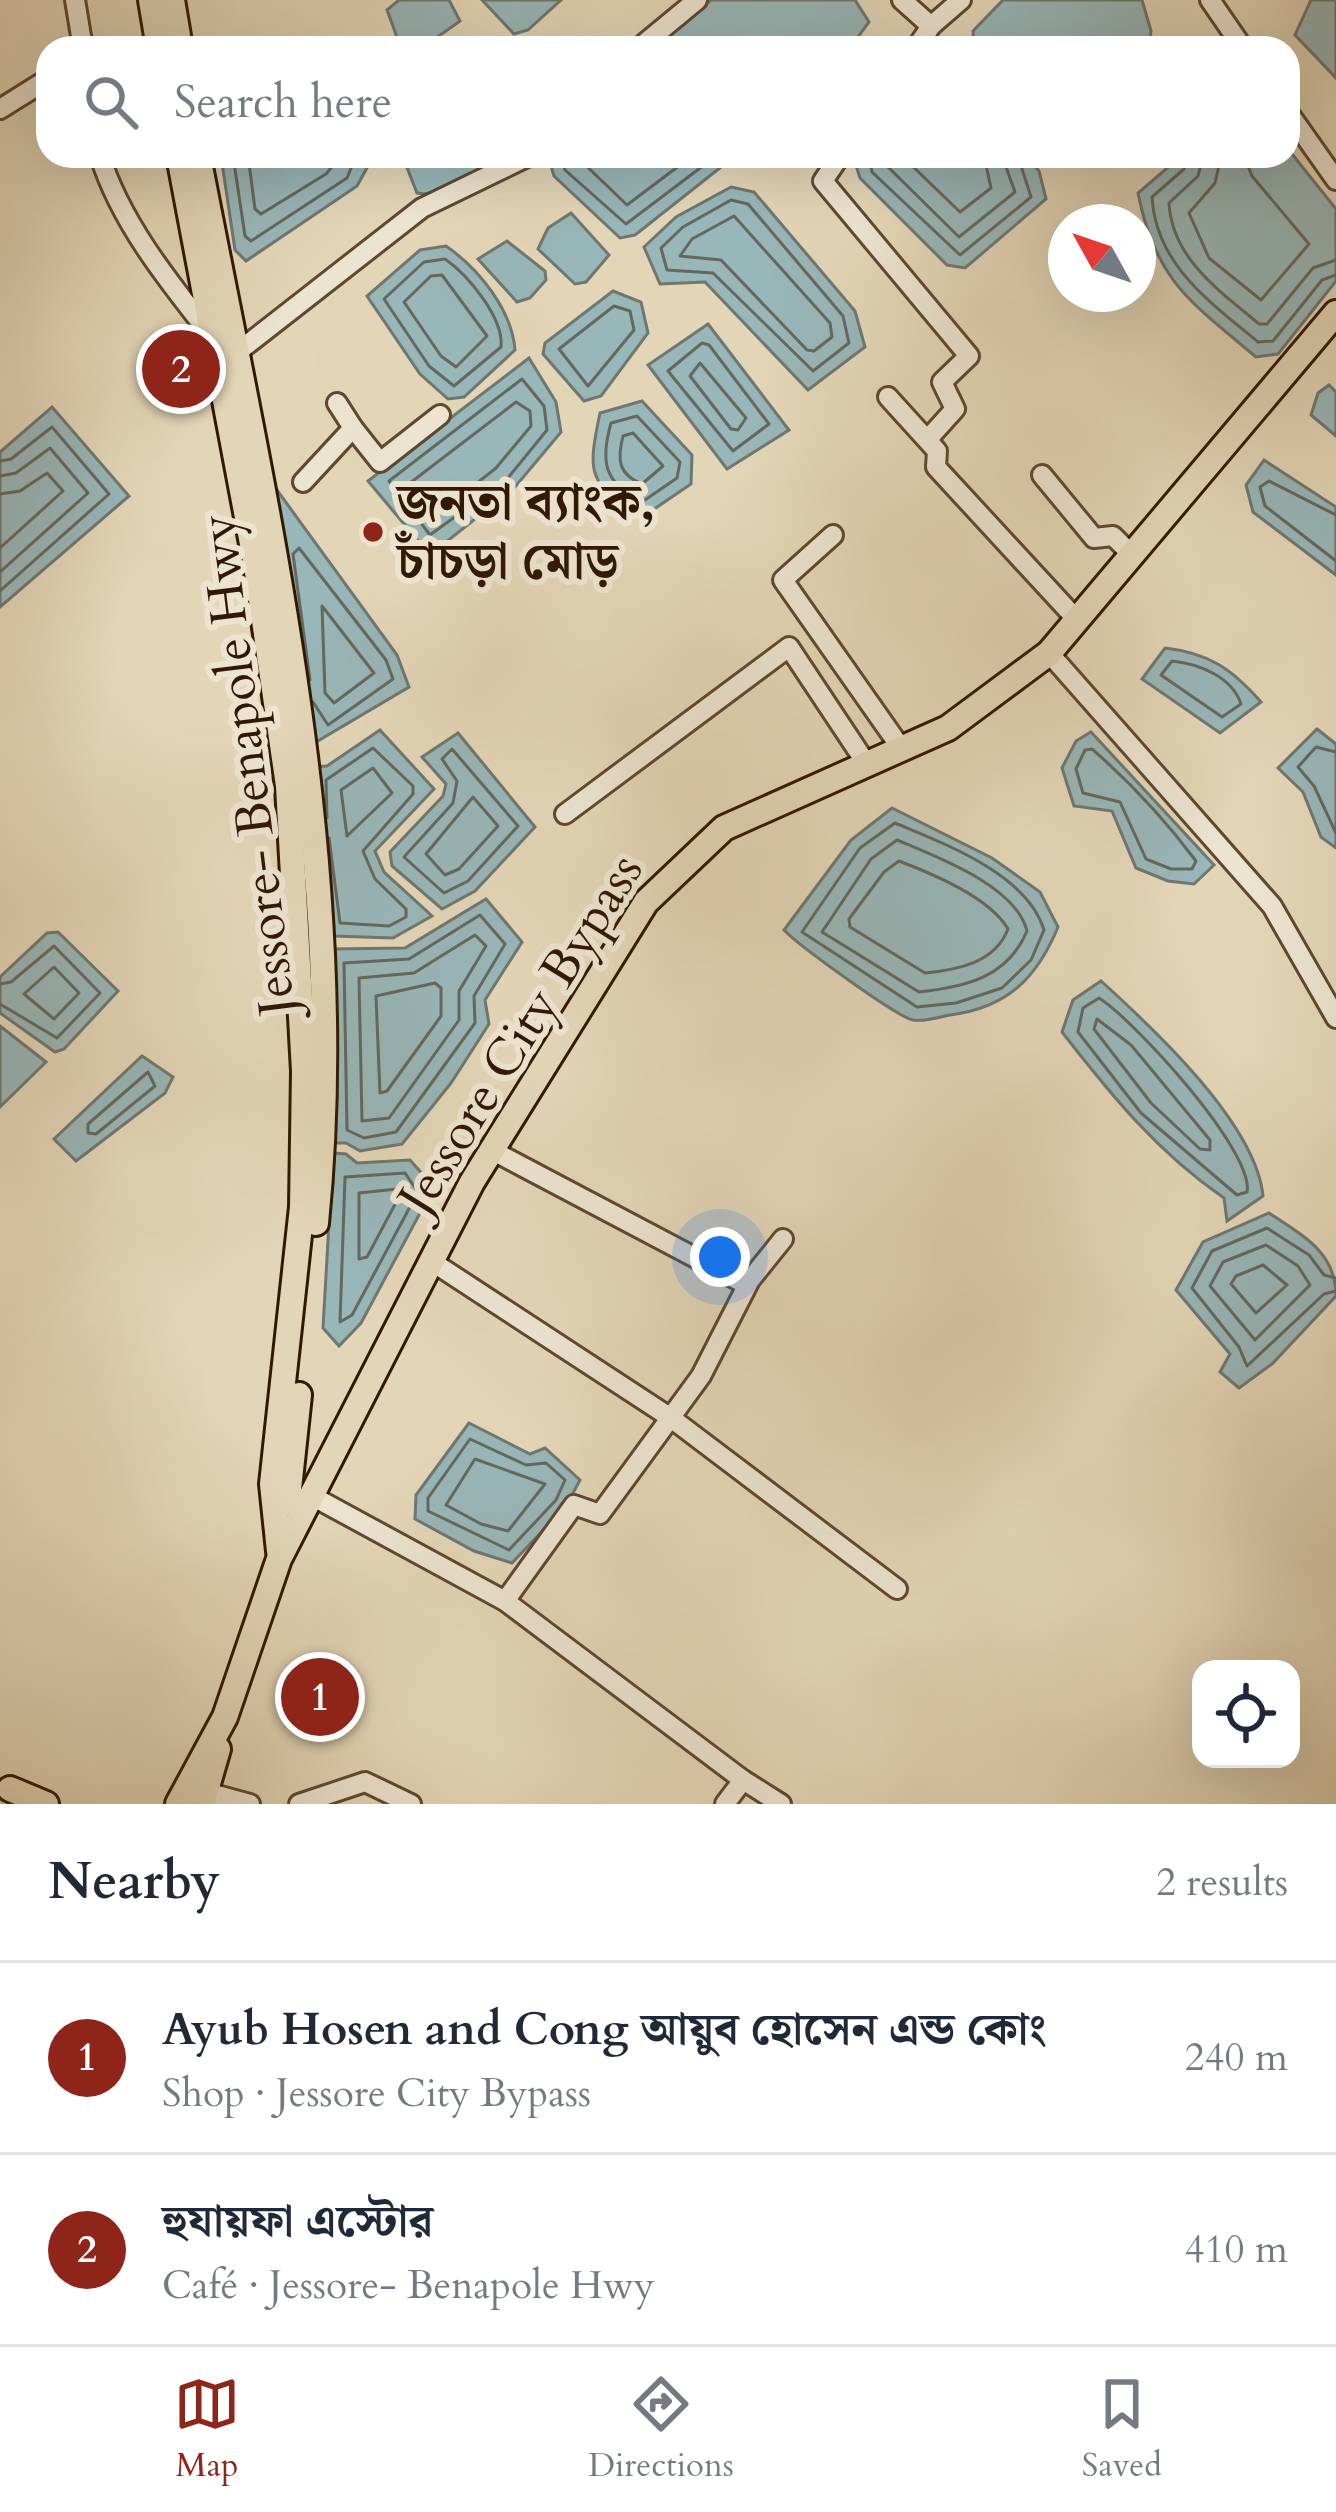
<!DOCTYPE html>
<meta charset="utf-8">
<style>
body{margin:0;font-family:Cardo,"Noto Serif Bengali",serif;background:#f2f2f3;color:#1f2937}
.controls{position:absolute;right:36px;bottom:36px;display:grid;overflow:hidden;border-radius:24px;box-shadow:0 12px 48px #0002}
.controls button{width:108px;height:108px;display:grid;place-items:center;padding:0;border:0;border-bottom:3px solid #e0e1e3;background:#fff;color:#1f2937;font:60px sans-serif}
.compass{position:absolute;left:1048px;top:204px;width:108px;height:108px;border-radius:50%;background:#fff;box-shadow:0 12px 48px #0002;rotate:310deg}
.you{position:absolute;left:720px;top:1257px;width:42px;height:42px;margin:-30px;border:9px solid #fff;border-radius:50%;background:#1a73e8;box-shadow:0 0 0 18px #1a73e833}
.badge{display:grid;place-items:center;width:78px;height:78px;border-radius:50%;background:#8f2418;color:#fff;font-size:39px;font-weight:700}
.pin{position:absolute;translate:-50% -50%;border:6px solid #fff;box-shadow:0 3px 12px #0006}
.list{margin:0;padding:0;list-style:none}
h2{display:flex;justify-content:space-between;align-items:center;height:156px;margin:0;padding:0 48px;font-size:51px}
h2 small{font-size:39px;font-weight:400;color:#747a83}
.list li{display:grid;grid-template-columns:78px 1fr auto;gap:36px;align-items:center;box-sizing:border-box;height:192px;padding:0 48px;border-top:3px solid #e0e1e3}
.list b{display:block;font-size:45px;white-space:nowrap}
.list p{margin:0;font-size:39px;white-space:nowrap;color:#747a83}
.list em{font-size:39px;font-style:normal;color:#747a83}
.icon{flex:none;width:66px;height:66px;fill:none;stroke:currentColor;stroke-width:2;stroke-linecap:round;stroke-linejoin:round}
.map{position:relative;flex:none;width:1336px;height:1804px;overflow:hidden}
.search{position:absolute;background:#fff;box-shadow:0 12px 48px #0002;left:36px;right:36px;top:36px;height:132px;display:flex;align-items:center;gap:30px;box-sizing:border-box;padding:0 42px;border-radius:36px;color:#747a83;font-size:45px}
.sheet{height:540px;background:#fff}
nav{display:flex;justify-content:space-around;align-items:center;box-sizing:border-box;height:168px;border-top:3px solid #e0e1e3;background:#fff;font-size:33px;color:#747a83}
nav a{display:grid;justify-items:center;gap:6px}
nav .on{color:#8f2418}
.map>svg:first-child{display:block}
</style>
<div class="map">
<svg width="1336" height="1804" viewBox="0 0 1336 1804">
<rect width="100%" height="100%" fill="#e3d6b7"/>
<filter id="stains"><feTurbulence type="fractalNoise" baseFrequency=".00167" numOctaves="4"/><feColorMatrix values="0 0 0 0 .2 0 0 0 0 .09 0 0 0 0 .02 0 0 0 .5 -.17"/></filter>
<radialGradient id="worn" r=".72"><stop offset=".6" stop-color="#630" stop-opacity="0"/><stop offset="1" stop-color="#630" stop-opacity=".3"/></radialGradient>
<g fill="#98b7b8" stroke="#6f7770" stroke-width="3">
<polygon points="399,0 449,0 460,21 422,48 401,48 387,10"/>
<polygon points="482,0 561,0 528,30 514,34"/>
<polygon points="711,0 855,0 869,22 850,48 653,48"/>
<polygon points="1003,0 1142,0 1151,31 1149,48 974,48 973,31"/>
<polygon points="1311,0 1336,0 1336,78 1295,35"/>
<path d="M1288,149L1336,209V281L1278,354L1256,357C1192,303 1155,281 1138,193L1181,156H1288Z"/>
<polygon points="221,156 366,156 368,166 357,186 246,261 235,250"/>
<path d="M414,156H494C477,172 442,198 417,193L406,165Z"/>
<polygon points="548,156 735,156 635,235 620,238 554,176"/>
<polygon points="861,156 1026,156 1039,171 1046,199 965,268 947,265 860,178 855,162"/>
<polygon points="731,187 754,192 855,311 865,347 808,390 705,282 660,284 644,247 676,217"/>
<polygon points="571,213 609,255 586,282 575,284 538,249 548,228"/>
<polygon points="507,241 545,271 546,280 530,298 517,302 478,259"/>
<path d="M446,246C479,269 512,310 515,350L464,397L448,399L420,374L367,296L420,250Z"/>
<polygon points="613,291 641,302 648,333 601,396 584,401 543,354 545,343"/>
<polygon points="708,324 789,430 727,469 648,365"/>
<polygon points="529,358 556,402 561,432 515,487 430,555 368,481"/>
<polygon points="1329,385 1336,392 1336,436 1311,415 1318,393"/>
<path d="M642,401L692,455L691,484L641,518C588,482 587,475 600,413Z"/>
<polygon points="52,407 129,496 0,607 0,452"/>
<polygon points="1264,460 1336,507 1336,575 1253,512 1246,485"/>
<polygon points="274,486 397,655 409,687 316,742 299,700"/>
<path d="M1165,648C1209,653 1232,669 1261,702L1220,733L1142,679Z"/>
<polygon points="1317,729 1336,744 1336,848 1321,837 1303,792 1278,768"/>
<polygon points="380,730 434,789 375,851 384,872 432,916 393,938 333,936 327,924 312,767 327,766"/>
<polygon points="1091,732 1214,865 1194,884 1168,881 1136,868 1112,811 1074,806 1062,768 1076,741"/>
<polygon points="458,733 535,827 475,891 442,909 392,866 390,852 443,796 446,784 422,757"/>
<path d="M892,808L992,858L1040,892L1058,927C1037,978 1007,1008 950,1015C940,1017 923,1022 913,1020C897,1017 798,945 784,930L851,840Z"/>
<polygon points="486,899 522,942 485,1000 489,1024 451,1083 402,1144 360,1151 346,1143 333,1143 331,949 405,948"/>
<polygon points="58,932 118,991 64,1049 55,1052 0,1013 0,977 47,933"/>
<path d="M1101,981C1154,1029 1256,1124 1263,1196L1227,1221L1224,1198C1157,1152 1112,1096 1062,1032L1073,1000Z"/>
<polygon points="0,1026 46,1062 0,1107"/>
<polygon points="142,1056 173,1077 165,1093 76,1161 54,1139"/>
<polygon points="333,1153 346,1154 357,1163 410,1160 434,1187 361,1323 339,1346 323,1328"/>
<path d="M1269,1213C1303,1236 1336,1252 1336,1296L1272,1364L1239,1388L1220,1372L1230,1354L1176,1290L1203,1242Z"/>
<polygon points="469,1423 530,1454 545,1448 580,1480 566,1506 512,1563 474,1551 415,1519 416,1495"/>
</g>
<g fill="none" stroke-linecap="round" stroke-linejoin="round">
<g stroke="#64685e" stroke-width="3">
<polyline points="233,156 245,236 251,241 347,178 356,156"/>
<polyline points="248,156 255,209 261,214 326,174 341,156"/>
<polyline points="561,156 565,170 626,224 716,156"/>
<polyline points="576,156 627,205 692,156"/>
<polyline points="869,156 872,172 960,255 1031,197 1018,156"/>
<polyline points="884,156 886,165 959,237 1015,192 1002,156"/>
<polyline points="902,156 960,212 991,188 984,156"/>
<path d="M1188,156L1184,169L1152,197C1156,265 1210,302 1258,342L1273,341L1322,280L1336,275"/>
<path d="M1203,156L1198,176L1169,203C1172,259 1220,291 1259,324H1267L1313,268L1336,260"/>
<polyline points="1221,156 1215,183 1189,213 1209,258 1261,300 1309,244 1252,176 1244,156"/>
<polygon points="731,200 748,204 843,316 849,343 813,371 713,273 667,270 661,248 683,227"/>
<polygon points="734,216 830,323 832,337 814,351 807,350 721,260 680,256 692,239"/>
<path d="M445,259C468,275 504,318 501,347L454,386L429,366L384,299L424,262Z"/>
<polygon points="442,275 487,336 456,367 441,356 404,302 431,276"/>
<polygon points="614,306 630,311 634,330 588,386 559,349"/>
<polygon points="702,343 709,345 769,424 733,451 668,371"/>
<polygon points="700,363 746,418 738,430 731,429 690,376"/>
<polygon points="522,379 544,406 547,430 507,479 430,535 389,481"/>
<polygon points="516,402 530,411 531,426 496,468 438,514 431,514 410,483"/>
<path d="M637,416L680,462L677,478L642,502C604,483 600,462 611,423Z"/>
<path d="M633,433L663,466L642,484C618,474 617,460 623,436Z"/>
<polyline points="0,461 11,459 52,427 109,494 0,591"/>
<polyline points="0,476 16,473 50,448 88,493 0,572"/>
<polyline points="0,494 20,491 47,473 63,491 0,548"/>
<polyline points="1336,515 1269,481 1260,487 1265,506 1336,561"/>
<polygon points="322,606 374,673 334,703 325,693"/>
<path d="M1172,661C1200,664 1232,677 1241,704L1222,717L1161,675Z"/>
<polyline points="310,680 293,554 299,548 386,660 393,679 328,725 313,702"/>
<polygon points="452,749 518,826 468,881 444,893 404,857 453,803 457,781 442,759"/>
<path d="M1085,750L1092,749C1130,782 1166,821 1196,861L1192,869H1171L1146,859L1120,802L1083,793L1076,769Z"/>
<polyline points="1336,752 1316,747 1298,767 1314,786 1336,833"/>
<polygon points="373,768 392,793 347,836 341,790"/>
<polygon points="473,797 498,826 459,869 445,875 426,854"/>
<polyline points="327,818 326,780 373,748 413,786 413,794 363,851 375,879 406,909 406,917 389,926 340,923 329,838"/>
<path d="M895,823C945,844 1027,874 1044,930L1031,960L1002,988L956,1003L917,1007L802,932L860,848Z"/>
<path d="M897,840C937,857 1016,886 1027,931C1008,977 966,987 919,992L822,932L871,859Z"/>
<path d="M899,861C933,874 989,897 1008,929C995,963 957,970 925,973L850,927L849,919L884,872Z"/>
<polygon points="480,915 505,944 474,996 475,1023 396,1132 364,1138 347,1130 344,963 409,959"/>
<polygon points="475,935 486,946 459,991 459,1020 389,1118 362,1121 359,978 414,973"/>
<polygon points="54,967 79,993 54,1019 24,994"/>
<polygon points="435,983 441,988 441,1016 387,1091 380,1093 376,996"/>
<polyline points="0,984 11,982 54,946 100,993 57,1038 0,1004"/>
<path d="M1099,998C1134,1020 1255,1152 1247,1192L1237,1195L1141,1113L1078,1032L1083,1008Z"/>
<polygon points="1097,1019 1131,1045 1210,1140 1210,1150 1200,1149 1151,1103 1094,1029"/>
<polygon points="148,1072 155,1086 96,1134 88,1133 88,1124"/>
<polygon points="405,1173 418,1192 352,1315 340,1322 345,1177"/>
<polygon points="397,1189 400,1195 367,1257 359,1259 359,1193"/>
<polygon points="1266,1245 1298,1266 1310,1285 1255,1340 1210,1286 1223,1262"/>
<polygon points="1263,1265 1287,1285 1256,1313 1231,1284 1236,1276"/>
<polyline points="1336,1278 1324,1275 1309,1255 1267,1228 1212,1251 1192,1288 1239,1347 1247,1366 1324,1294 1336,1291"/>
<polygon points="470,1439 526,1465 546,1463 565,1480 556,1500 509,1550 428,1511 428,1498"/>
<polygon points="475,1459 545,1484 508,1531 481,1524 446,1505"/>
</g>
<g stroke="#5e4830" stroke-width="24">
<g id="minor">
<polyline points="75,0 83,48"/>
<polyline points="902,0 931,26 916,48"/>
<polyline points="1210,0 1243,48"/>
<polyline points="931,26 961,0"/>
<polyline points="639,48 697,0"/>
<polyline points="0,109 48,79"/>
<polyline points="1288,112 1336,180"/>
<path d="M100,156C120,221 168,281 210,334"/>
<polyline points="840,156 823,181 969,356 942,382 955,409 927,440 888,397 937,451 936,467 1078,621"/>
<polyline points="235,354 422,208 529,156"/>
<polyline points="353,428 380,462 440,415"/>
<polyline points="1042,475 1094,538 1113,536 1133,556"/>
<polyline points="303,482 353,428 337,403"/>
<polyline points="833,535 783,580 901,748"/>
<polyline points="1049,653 1272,906 1336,1018"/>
<polyline points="565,814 789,647 866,763"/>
<polyline points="495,1152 747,1285"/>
<polyline points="431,1261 671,1418 897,1589"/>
<polyline points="310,1495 505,1601 743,1780 725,1804"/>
<polyline points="505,1601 574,1505 600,1514 701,1376 750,1280 783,1239"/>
<polyline points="743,1780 781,1804"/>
<polyline points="206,1792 250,1804"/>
<polyline points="299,1804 365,1782 411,1804"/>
</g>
</g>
<g stroke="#311803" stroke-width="30">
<g id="highway">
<polyline points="151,0 159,48"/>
<polyline points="172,0 180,48"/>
<polyline points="179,156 256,565 288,786 304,1071 302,1207 272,1484 279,1551"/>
<path d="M198,156C265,506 352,865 316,1223"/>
<polyline points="278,1509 289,1489 299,1395"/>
<polyline points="10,1789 46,1804"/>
<polyline points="178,1804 225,1717 279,1559 472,1182 646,902 724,828 948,728 1049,653 1336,313"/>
<polyline points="202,1804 218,1749"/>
</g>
</g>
<use href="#minor" stroke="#ede4d0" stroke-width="18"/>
<use href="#highway" stroke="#e3d6b7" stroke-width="24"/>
</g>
<circle fill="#8f2418" stroke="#ede4d0" stroke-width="4.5" cx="373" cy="532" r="12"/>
<g text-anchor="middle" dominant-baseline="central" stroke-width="12" stroke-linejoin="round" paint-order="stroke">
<g font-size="51" font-weight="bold" fill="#311803" stroke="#ede4d0" text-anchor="start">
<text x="397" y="503">জনতা ব্যাংক,<tspan x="397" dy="59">চাঁচড়া মোড়</tspan></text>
</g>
<g font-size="51" fill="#311803" stroke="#ede4d0">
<text transform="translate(248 765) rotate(-97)">Jessore- Benapole Hwy</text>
<text transform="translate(521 1034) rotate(-58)">Jessore City Bypass</text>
</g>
</g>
<rect width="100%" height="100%" filter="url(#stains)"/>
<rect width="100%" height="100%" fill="url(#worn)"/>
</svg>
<div class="controls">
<button><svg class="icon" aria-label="locate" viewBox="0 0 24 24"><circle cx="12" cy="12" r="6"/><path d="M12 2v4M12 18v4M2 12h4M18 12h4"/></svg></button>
</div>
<svg class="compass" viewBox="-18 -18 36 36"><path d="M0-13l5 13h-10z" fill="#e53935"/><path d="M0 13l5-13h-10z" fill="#747a83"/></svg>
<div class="you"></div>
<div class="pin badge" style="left:320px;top:1697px">1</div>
<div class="pin badge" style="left:181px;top:369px">2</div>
<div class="search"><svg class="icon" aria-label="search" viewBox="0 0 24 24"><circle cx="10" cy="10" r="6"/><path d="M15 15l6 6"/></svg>Search here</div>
</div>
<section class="sheet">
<h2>Nearby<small>2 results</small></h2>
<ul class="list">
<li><span class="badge">1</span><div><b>Ayub Hosen and Cong আয়ুব হোসেন এন্ড কোং</b><p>Shop · Jessore City Bypass</p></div><em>240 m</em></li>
<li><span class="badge">2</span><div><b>হুযায়ফা এস্টোর</b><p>Café · Jessore- Benapole Hwy</p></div><em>410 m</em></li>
</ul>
</section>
<nav>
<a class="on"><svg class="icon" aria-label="map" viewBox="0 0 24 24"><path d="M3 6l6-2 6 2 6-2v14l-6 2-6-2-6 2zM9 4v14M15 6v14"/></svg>Map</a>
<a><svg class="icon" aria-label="directions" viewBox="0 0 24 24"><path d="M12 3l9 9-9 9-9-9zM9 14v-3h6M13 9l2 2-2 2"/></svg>Directions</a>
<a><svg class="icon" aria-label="saved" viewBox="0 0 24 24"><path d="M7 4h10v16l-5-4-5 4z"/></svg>Saved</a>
</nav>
